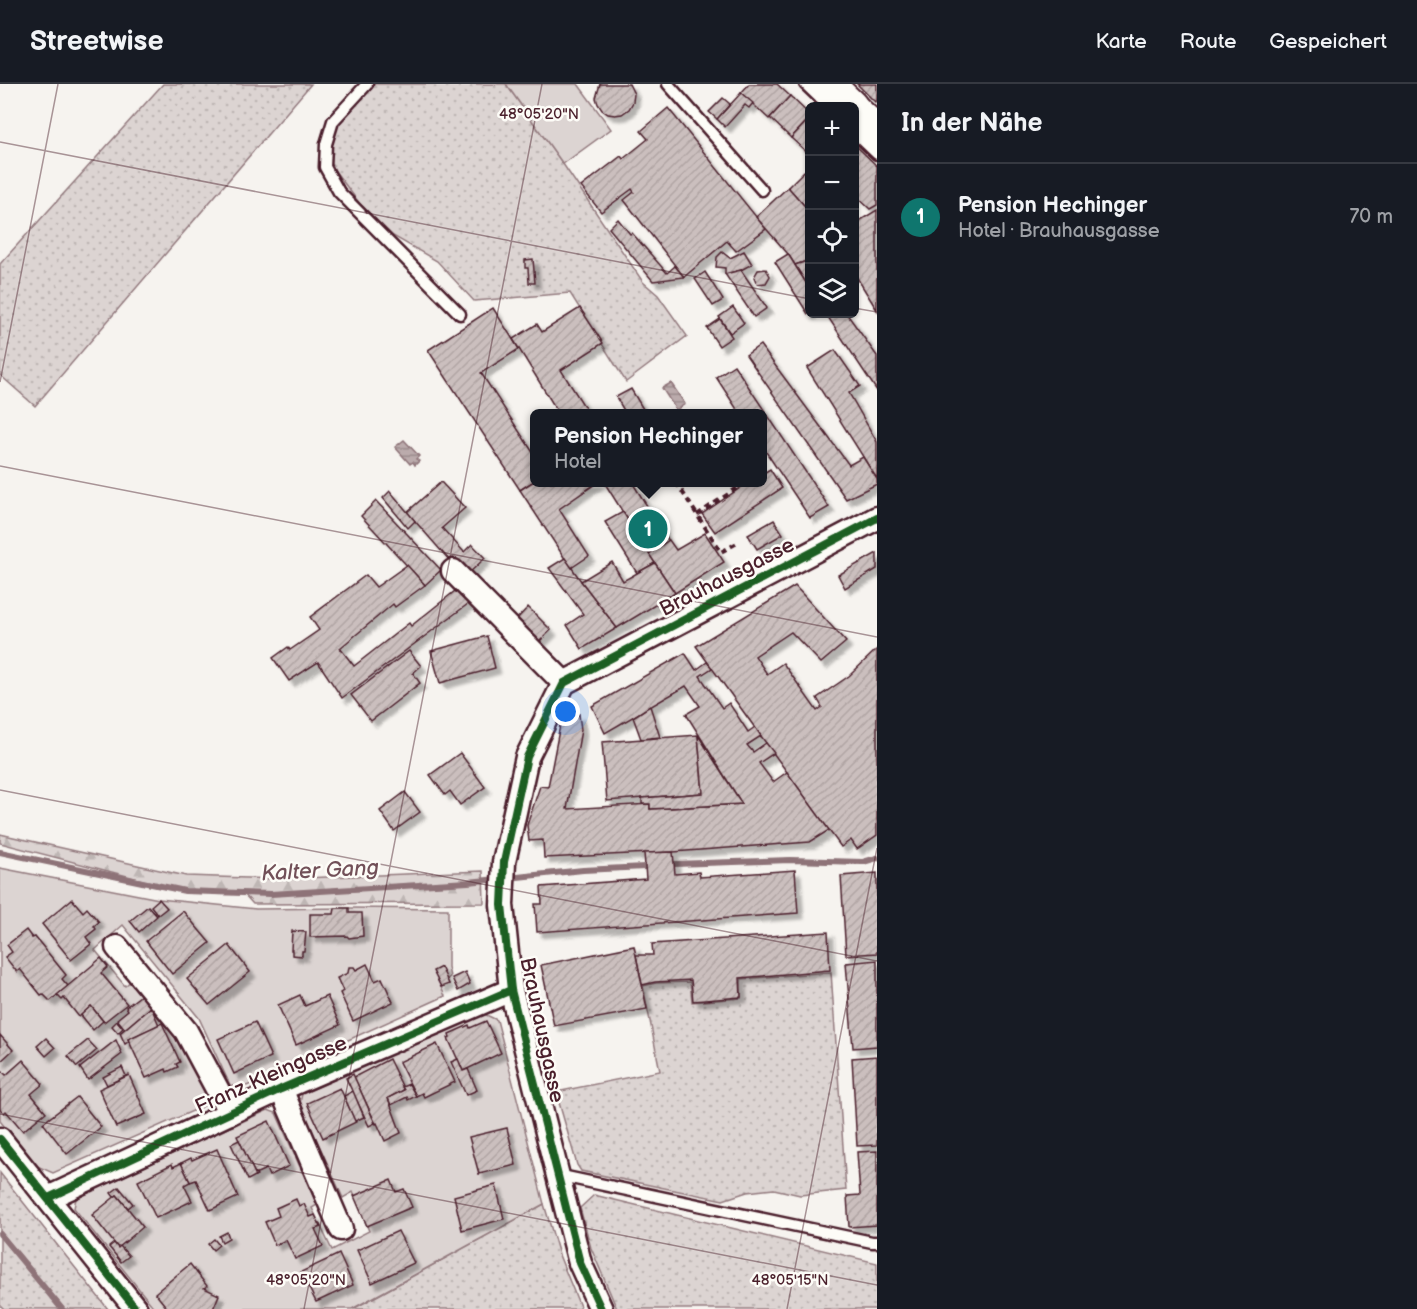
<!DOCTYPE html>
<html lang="de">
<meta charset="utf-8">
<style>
body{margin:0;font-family:"Balsamiq Sans",sans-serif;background:#242831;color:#f1f3f6}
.controls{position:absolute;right:18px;top:18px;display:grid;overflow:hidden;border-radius:9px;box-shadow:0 2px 4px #0004}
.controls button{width:54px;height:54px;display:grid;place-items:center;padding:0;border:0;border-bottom:2px solid #363941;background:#171b24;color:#f1f3f6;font:30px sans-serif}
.you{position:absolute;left:566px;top:628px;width:21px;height:21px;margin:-15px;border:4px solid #fff;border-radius:50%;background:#1a73e8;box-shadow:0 0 0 9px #1a73e833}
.badge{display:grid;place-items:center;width:39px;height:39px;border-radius:50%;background:#0f766e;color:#fff;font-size:20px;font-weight:700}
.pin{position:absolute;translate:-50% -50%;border:3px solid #fff;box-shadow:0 2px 6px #0006}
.popup{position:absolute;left:530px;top:325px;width:237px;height:78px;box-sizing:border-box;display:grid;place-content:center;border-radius:9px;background:#171b24;filter:drop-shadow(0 2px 4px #0005);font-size:20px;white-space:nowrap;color:#9ea1a6}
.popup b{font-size:22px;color:#f1f3f6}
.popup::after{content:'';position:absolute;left:50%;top:100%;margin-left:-12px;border:12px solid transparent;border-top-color:#171b24}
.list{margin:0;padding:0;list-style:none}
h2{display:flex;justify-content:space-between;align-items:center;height:78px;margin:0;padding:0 24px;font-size:26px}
h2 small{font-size:20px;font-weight:400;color:#9ea1a6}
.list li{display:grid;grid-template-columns:39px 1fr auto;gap:18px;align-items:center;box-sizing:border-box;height:108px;padding:0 24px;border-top:2px solid #363941}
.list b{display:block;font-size:22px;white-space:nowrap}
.list p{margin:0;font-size:20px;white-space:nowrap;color:#9ea1a6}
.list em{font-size:20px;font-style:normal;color:#9ea1a6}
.icon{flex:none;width:33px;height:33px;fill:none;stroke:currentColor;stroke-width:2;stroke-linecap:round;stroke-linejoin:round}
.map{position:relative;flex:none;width:877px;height:1225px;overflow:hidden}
header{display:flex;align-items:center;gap:36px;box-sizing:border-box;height:84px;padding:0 30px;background:#171b24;border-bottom:2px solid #363941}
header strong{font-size:28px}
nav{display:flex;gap:33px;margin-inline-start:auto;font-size:21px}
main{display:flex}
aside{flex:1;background:#171b24}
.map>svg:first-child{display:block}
</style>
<header>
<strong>Streetwise</strong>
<nav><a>Karte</a><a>Route</a><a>Gespeichert</a></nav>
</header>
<main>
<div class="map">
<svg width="877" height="1225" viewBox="0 0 877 1225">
<defs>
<pattern id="grass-dots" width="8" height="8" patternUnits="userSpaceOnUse" patternTransform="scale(1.5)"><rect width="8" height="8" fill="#dcd4d2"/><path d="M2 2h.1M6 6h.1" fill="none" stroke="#beb6b4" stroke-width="1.8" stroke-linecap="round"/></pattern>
<pattern id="forest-firs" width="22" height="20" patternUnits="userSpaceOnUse" patternTransform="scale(1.5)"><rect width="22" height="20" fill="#dcd4d2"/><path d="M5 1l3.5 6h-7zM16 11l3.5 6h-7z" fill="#beb6b4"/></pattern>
<pattern id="water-rules" width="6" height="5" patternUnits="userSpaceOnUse" patternTransform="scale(1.5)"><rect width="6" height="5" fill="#bbabac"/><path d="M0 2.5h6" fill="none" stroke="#9a8b8c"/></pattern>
<pattern id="building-hatch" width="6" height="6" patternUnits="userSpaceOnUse" patternTransform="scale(1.5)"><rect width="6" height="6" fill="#cbbfbe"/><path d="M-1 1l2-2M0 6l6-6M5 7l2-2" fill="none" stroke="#b0a4a3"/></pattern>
<filter id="shadow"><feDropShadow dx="5.5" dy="5.5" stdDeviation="1.5" flood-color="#0004"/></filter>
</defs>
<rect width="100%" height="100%" fill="#f6f3ef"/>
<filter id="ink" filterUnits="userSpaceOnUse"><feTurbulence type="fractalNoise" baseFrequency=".0167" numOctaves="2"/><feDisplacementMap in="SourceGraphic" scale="12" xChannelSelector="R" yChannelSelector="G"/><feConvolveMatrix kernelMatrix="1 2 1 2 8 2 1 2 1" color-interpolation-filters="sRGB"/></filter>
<g filter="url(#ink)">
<g fill="url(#grass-dots)" stroke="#937a7e" stroke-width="1.5">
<polygon points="163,0 311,0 35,322 0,291 0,180"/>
<polygon points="372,0 506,0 563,80 643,198 658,211 687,252 626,298 570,209 474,217 437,177 393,152 360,120 335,87 331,78 330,68 333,48 337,39"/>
<polygon points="831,888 846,1106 800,1111 774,1105 747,1108 723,1116 581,1087 577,1081 556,1008 660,987 643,902 656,899 690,898 692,918 741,914 741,895"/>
<polygon points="0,1089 108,1225 4,1225 0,1221"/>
<polygon points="594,1111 877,1179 877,1225 617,1225 591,1164 580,1124"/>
<polygon points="544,1120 559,1171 581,1225 353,1225"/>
</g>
<polygon fill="url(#forest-firs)" stroke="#937a7e" stroke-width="1.5" points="0,750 186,792 276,795 483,787 484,819 253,820 243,809 185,807 0,759"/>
<g fill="#dcd4d2" stroke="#937a7e" stroke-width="1.5">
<polygon points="506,0 578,0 611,45 563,80"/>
<polygon points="0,784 159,815 256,825 349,824 448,825 448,883 450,893 447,895 449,900 441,903 445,912 240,1005 230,1001 199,934 123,841 95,866 125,902 133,895 180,952 207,1012 204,1022 53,1089 37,1082 0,1037"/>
<polygon points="482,929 497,936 544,1120 352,1225 155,1225 74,1124 76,1114 268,1026 276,1029 317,1121 312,1124 332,1166 369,1147 353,1108 343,1114 300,1019 302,1010"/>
</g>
<g fill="url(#water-rules)" stroke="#8e7378" stroke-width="1.5">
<polygon points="671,299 685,320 676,326 662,304"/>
<polygon points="404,356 419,372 416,375 419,377 415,381 413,378 410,380 395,363"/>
</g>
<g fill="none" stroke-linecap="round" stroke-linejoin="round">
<g stroke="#8e7378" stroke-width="6">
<polyline points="0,768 185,807 271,810 468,798 498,795"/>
<polyline points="674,780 790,776 863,778 877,774"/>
<polyline points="508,794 583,786 645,783"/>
<polyline points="0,1150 62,1225"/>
</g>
</g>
<g fill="url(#building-hatch)" stroke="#4a1f2b" stroke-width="1.5" filter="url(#shadow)">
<polygon points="600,0 629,0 634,10 633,18 629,25 622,30 615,31 608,30 602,26 598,20 596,14"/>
<polygon points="749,0 777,0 790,12 769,35 741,9"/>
<polygon points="857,0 877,0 877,16 875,18"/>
<polygon points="741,9 753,19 749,24 745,21 725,43 717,35"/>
<polygon points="790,12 810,31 810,34 791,54 770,34"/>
<polygon points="723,14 730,20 717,35 709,28"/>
<polygon points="668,24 766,145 736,167 727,157 684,193 624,116 634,108 632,105 601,128 581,103 621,72 623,75 648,55 641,47"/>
<polygon points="810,34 810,71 791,54"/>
<polygon points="854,60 877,82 877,121 870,125 854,110"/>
<polygon points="804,87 810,94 810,128 788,103"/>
<polygon points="788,103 810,128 810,176 795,181 788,170 756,133"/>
<polygon points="877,126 877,226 854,189 854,140"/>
<polygon points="618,135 630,150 632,149 667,189 675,182 684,193 653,197 609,144"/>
<polygon points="744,167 752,180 741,186 725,190 725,184 716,183 717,173 722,168 730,174"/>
<polygon points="788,170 810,205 810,230 808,230 775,178"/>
<polygon points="533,175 535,199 529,199 528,184 525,184 525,176"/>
<polygon points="810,176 810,205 795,181"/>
<polygon points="766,185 770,192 766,199 757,200 754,193 758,186"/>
<polygon points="741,186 767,224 754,233 725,190"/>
<polygon points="705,188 723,216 713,222 695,195"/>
<polygon points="733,223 744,239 730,249 719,233"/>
<polygon points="493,224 519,265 481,289 534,370 534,397 520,406 428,266"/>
<polygon points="580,224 603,259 561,286 589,330 559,330 513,255 537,240 542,248"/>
<polygon points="826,230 847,230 877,272 877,307"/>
<polygon points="720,235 732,253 719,262 707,244"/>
<polygon points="760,261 849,381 863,373 877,395 877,400 846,415 746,271"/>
<polygon points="835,266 860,302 849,309 877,358 877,395 807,284"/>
<polygon points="734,281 829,423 810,434 762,362 762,330 740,330 716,293"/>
<polygon points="631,305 646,330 626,330 616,313"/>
<polygon points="770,385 782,404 715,448 702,430 749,398 762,398 762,390"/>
<polygon points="534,397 534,398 598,398 559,425 589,472 571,484 520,406"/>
<polygon points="441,398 465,424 442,444 464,468 472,460 485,474 467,491 453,474 450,477 407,428"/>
<polygon points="604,398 632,398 669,457 649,470"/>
<polygon points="390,407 415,437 408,444 383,414"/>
<polygon points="376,417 441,486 425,501 361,432"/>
<polygon points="623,428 655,479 637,489 605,438"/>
<polygon points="774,436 783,450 757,465 748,451"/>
<polygon points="705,449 724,478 675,509 649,470 669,456 676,466"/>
<polygon points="877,469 877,485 845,504 838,491"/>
<polygon points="565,474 581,497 617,544 582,565 567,541 583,530 549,484"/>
<polygon points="612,478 623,497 655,479 675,509 617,544 581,497"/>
<polygon points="407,481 425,501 395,523 393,520 340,564 354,582 409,539 411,542 460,503 472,517 342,614 318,578 289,597 273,574 288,563 290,566 319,546 310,533 366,491 376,503"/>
<polygon points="795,502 846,558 821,579 791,548 755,572 767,590 783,579 817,627 822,623 817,614 849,592 877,565 877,751 857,765 851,756 841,763 696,562"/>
<polygon points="528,523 551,546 538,559 515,537"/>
<polygon points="487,552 495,584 440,599 431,567"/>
<polygon points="409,567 421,582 413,589 420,599 371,637 351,611"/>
<polygon points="685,569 696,586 707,578 712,584 700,592 722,624 729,619 748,648 755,643 761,652 747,661 753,668 766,659 774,669 759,679 773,698 787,688 829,746 810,758 673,768 544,774 543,756 529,757 527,741 540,702 548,703 560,641 579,630 581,646 567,725 650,720 650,725 742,720 686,630 700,622 686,602 605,649 592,622"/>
<polygon points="650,622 660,653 641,655 633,633"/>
<polygon points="698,651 703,709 607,717 602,658"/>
<polygon points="698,651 742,720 650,725 650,720 642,720 642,714 703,709"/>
<polygon points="460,669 485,703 460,721 450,707 445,711 430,691"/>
<polygon points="405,708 420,728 394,747 380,727"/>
<polygon points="673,768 675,790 699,788 700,793 795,786 798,829 537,848 535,820 542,820 541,803 646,795 644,769"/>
<polygon points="877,789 877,869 846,871 841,792"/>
<polygon points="72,815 83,828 87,824 99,838 94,842 96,845 86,853 91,860 71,876 42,840"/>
<polygon points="159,815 167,824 158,831 151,822"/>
<polygon points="148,822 157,832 139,848 130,837"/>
<polygon points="335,824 349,824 349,829 362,829 363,852 349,854 347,852 310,853 310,830 334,830"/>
<polygon points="183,827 210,859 172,890 146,857"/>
<polygon points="26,846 32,854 35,853 66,891 62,895 68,902 50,917 43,910 41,911 20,885 17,888 5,873 12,868 7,861"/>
<polygon points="292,847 306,848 304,867 302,867 302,872 292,871 292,866 291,866"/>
<polygon points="828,848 830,886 740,894 741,913 693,917 691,896 655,898 642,901 636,871 653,871 652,860"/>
<polygon points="229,861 250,888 209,921 187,895"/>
<polygon points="634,862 647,925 554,942 541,881"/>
<polygon points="101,874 108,883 101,889 127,920 104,938 91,922 79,933 64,914 62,916 57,911"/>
<polygon points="877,876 877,962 853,964 846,879"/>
<polygon points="367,880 375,897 382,894 393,918 353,937 340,909 343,907 337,894 348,889 349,883 354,883 356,886"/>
<polygon points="441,883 449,900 441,903 433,887"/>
<polygon points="465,888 470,900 458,907 452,894"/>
<polygon points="145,908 154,921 125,945 117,935 128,926 126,923"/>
<polygon points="300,911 305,922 327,912 340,941 296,961 278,921"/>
<polygon points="91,922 103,937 93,946 81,931"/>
<polygon points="151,923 159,941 128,955 129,957 125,960 120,949"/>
<polygon points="117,937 123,944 118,949 112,942"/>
<polygon points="486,937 501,969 463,987 448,954 450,953 449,950 469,941 470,944"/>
<polygon points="255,938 271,973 234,990 218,955"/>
<polygon points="162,939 180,978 176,980 178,983 167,988 166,985 146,994 128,955"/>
<polygon points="0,951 13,966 0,978"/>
<polygon points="46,954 55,964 46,972 37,962"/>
<polygon points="88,956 97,966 77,983 68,972"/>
<polygon points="116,956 122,970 88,996 80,984"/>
<polygon points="437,960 455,998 424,1013 422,1009 416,1012 399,978"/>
<polygon points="877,972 877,1061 857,1062 852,974"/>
<polygon points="389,975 404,1006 388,1014 401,1049 385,1057 377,1039 376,1040 354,993"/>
<polygon points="458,975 463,987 468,985 477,1006 466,1011 451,978"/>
<polygon points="23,976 43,1000 31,1010 46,1028 23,1047 6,1027 4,1029 0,1025 0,987 1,986 6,991"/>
<polygon points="122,983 126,992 107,1001 103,993"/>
<polygon points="353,990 375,1039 369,1042 346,994"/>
<polygon points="129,991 146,1030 116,1043 99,1005"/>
<polygon points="409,1000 416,1012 408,1016 407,1013 391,1021 388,1014 404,1006 402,1003"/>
<polygon points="340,1004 356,1038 323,1054 307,1019"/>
<polygon points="353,1007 364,1033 355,1037 344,1012"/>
<polygon points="77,1013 101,1043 67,1070 43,1039"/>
<polygon points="269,1037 289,1082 269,1092 266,1085 255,1090 237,1052"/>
<polygon points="507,1044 516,1081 479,1090 469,1053"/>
<polygon points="239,1056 255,1090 256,1089 257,1091 248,1096 231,1060"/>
<polygon points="217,1065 238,1113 210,1126 196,1096 190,1098 181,1079 191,1074 192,1076"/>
<polygon points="877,1067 877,1141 849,1143 847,1112 860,1111 857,1068"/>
<polygon points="181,1079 190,1098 184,1101 192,1117 156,1134 138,1097 172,1080 173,1083"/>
<polygon points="391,1096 396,1108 404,1105 412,1123 367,1142 354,1112"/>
<polygon points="496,1101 504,1135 462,1146 454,1112"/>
<polygon points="119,1103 133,1120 128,1124 117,1111 114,1113 111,1109"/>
<polygon points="117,1111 143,1143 118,1164 92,1131"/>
<polygon points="296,1115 299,1122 304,1120 310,1133 315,1131 321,1143 315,1145 323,1162 295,1175 286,1156 275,1161 265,1138 279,1132 276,1124"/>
<polygon points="398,1147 414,1179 372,1199 357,1166"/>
<polygon points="227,1148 229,1154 222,1158 219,1152"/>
<polygon points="214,1155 219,1161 213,1166 208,1160"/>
<polygon points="114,1159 118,1164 120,1162 129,1172 121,1178 109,1163"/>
<polygon points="339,1170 353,1201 316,1218 301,1188"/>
<polygon points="190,1180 207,1202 204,1204 219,1211 213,1225 168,1225 155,1209"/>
</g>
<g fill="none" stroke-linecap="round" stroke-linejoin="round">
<g stroke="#4a1f2b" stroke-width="15">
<g id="lane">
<polyline points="367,0 333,37 326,60 325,83 339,108 460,230"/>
<polyline points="668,0 762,106"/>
<polyline points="805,0 828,22"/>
<polyline points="854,48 877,70"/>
<polyline points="557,1091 872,1158 877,1158"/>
</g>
</g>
<g stroke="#4a1f2b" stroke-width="27">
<g id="street">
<polyline points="453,487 564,599"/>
<polyline points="117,863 186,947 230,1029"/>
<polyline points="281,1005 341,1145"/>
<polyline points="0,1055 136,1225"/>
<polyline points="48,1114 281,1005 511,906"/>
<polyline points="601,1225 580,1179 511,906 502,821 504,778 527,673 564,599 877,434"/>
</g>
</g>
<g stroke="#4a1f2b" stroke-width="36">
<g id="secondary">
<polyline points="828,0 851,22"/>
<polyline points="854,26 877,48"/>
</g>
</g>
<g stroke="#4a1f2b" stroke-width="4" stroke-dasharray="6 4.5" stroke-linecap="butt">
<polyline points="676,398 721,468 739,458"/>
<polyline points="697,431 746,398"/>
</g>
<use href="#lane" stroke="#fdfcf7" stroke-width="10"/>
<use href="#street" stroke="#fdfcf7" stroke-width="22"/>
<use href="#secondary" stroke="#fdfcf7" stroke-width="32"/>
<g stroke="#fdfcf7" stroke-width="11">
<g id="cycleway">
<polyline points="0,1055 136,1225"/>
<polyline points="48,1114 281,1005 511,906"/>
<polyline points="601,1225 580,1179 511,906 502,821 504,778 527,673 564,599 877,434"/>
</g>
</g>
<use href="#cycleway" stroke="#1b5e20" stroke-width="8"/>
</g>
</g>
<path fill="none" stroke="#4a1f2b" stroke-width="1.5" stroke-opacity="0.45" d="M0,58L810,215M854,224L877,228M0,298L58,0M0,382L877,553M0,706L877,877M0,1030L877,1201M304,1225L542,0M787,1225L877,764"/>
<g text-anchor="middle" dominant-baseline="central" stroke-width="5" stroke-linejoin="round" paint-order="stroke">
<g font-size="21" fill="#4a1f2b" stroke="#fdfcf7">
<text transform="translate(727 493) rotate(-27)">Brauhausgasse</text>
<text transform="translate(542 946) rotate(78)">Brauhausgasse</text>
<text transform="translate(271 991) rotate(-24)">Franz Kleingasse</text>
</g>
<g font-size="22" font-style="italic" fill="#725058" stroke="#fdfcf7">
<text transform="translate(320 787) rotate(-3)">Kalter Gang</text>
</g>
</g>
<g font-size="15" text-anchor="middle" fill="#4a1f2b" stroke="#fdfcf7" stroke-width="5" stroke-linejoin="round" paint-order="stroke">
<text x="539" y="35">48°05'20"N</text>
<text x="306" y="1201">48°05'20"N</text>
<text x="790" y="1201">48°05'15"N</text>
</g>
</svg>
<div class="controls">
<button>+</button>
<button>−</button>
<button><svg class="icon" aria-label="locate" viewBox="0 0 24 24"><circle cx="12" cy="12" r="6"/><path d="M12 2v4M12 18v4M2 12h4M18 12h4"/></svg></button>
<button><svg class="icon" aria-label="layers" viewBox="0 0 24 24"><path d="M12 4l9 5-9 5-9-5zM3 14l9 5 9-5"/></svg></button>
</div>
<div class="you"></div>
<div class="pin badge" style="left:648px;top:445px">1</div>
<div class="popup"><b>Pension Hechinger</b>Hotel</div>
</div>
<aside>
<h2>In der Nähe<small></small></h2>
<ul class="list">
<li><span class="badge">1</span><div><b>Pension Hechinger</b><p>Hotel · Brauhausgasse</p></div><em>70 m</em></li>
</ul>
</aside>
</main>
